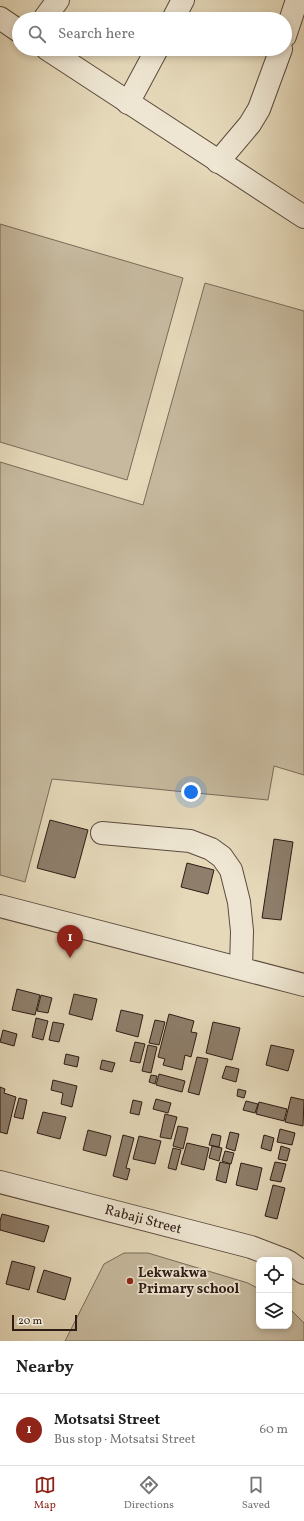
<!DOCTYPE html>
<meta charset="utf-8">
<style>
body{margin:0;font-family:Vollkorn,serif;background:#f2f2f2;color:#222}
.controls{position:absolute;right:12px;bottom:12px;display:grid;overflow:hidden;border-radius:8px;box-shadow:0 2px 6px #0003}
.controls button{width:36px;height:36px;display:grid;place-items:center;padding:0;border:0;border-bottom:1px solid #e0e0e0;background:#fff;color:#222;font:20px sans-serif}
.scale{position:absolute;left:12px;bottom:10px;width:65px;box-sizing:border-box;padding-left:4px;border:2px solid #2f1c15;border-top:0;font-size:11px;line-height:14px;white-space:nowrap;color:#2f1c15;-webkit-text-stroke:3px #eee6d2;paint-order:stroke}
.you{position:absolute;left:191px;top:792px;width:14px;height:14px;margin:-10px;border:3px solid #fff;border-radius:50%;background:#1a73e8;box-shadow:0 0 0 6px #1a73e833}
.badge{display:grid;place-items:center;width:26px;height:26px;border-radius:50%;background:#8f2418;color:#fff;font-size:13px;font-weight:700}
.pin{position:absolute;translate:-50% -33px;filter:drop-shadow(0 1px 2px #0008)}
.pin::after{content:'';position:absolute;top:21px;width:14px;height:12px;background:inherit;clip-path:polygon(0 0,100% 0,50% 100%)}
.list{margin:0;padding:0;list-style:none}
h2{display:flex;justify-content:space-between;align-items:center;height:52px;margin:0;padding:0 16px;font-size:17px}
h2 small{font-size:13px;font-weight:400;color:#767676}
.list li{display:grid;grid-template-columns:26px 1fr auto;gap:12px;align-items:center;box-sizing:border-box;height:72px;padding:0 16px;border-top:1px solid #e0e0e0}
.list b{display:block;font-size:15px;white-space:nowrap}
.list p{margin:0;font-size:13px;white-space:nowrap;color:#767676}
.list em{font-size:13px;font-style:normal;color:#767676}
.icon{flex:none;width:22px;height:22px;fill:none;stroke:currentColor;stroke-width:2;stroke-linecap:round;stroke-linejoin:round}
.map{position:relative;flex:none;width:304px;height:1341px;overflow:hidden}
.search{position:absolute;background:#fff;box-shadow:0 2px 6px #0003;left:12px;right:12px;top:12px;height:44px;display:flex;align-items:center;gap:10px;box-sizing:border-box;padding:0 14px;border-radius:22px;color:#767676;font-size:15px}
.sheet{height:124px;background:#fff}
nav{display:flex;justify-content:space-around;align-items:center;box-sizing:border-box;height:56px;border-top:1px solid #e0e0e0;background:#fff;font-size:11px;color:#767676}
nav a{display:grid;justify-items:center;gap:2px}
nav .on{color:#8f2418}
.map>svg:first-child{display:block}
</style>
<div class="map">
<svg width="304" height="1341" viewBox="0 0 304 1341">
<rect width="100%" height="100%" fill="#e5d9ba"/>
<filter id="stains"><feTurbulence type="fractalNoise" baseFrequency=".005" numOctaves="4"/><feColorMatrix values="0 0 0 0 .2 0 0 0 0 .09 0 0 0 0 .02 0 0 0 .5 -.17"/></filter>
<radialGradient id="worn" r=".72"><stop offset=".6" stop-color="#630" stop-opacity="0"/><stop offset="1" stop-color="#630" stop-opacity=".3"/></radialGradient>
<g fill="#c6b99e" stroke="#7a6a5a">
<polygon points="0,224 183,278 127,480 0,442"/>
<polygon points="205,283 304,311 304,775 274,766 268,800 52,779 25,882 0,875 0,462 143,505"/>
<polygon points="124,1253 148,1253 248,1283 259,1289 259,1326 289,1326 289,1308 304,1323 304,1341 65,1341 104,1264"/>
</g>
<g fill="#8e7e6b" stroke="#2f1c15">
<polygon points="50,820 88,830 75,878 37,868"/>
<polygon points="274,839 293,842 281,920 262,918"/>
<polygon points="187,863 214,870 208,894 181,887"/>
<polygon points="17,989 40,995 35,1015 12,1010"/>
<polygon points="74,994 97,999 92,1020 69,1014"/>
<polygon points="41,995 52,998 48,1013 37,1011"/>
<polygon points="121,1010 143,1015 138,1037 116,1031"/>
<polygon points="169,1014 194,1021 191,1032 197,1033 191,1057 185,1055 182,1070 163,1065 165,1059 158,1057"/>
<polygon points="36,1018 48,1021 43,1040 32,1037"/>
<polygon points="155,1020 165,1022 159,1045 149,1043"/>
<polygon points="53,1022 64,1024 59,1042 49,1040"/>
<polygon points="213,1022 240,1028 232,1060 206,1053"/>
<polygon points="3,1030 17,1034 14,1046 0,1042"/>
<polygon points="135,1042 145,1044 140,1063 130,1061"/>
<polygon points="148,1045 157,1047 151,1073 142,1071"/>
<polygon points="271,1045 294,1050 288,1071 266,1065"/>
<polygon points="66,1054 79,1057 77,1067 64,1064"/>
<polygon points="197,1057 208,1059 199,1095 188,1092"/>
<polygon points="102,1060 115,1063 112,1072 100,1069"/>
<polygon points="226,1066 239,1069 236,1082 222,1078"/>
<polygon points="159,1074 185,1081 182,1092 156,1085"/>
<polygon points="151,1075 157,1076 155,1084 149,1082"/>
<polygon points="53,1080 77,1086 72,1107 61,1104 63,1093 51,1090"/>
<polygon points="0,1087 5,1089 4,1093 16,1097 7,1134 0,1132"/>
<polygon points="238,1089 246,1091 244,1098 237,1096"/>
<polygon points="291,1097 304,1100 303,1126 285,1122"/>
<polygon points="19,1098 27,1100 23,1119 14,1117"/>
<polygon points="156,1099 171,1103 168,1113 153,1109"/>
<polygon points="133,1100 142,1102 139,1115 130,1113"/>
<polygon points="246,1101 258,1104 255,1113 243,1110"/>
<polygon points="259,1102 287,1109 284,1121 256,1114"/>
<polygon points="43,1112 66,1117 60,1139 37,1133"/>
<polygon points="165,1114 177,1117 171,1139 160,1137"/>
<polygon points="178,1126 188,1128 183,1149 173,1146"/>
<polygon points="280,1129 295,1133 292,1145 277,1142"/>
<polygon points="88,1130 111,1136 106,1156 83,1150"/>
<polygon points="230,1132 239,1134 235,1151 226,1148"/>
<polygon points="212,1134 221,1136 219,1147 209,1145"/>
<polygon points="123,1135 134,1138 126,1168 130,1169 127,1180 113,1176"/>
<polygon points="264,1135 274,1138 271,1151 261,1148"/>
<polygon points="139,1136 161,1141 155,1164 133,1159"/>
<polygon points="187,1143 209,1148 204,1170 181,1164"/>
<polygon points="212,1146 222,1148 219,1161 209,1158"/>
<polygon points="281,1146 290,1149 287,1161 278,1159"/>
<polygon points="173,1148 181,1150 176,1170 168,1168"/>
<polygon points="225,1151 234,1153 231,1164 222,1161"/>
<polygon points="220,1162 230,1164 226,1183 216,1180"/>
<polygon points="275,1162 286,1164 281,1182 270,1180"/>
<polygon points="241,1163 262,1168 257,1190 236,1185"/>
<polygon points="273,1185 285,1188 277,1219 265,1216"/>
<polygon points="2,1214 49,1226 44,1242 0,1230 0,1221"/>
<polygon points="12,1261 35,1267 29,1290 6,1284"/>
<polygon points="44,1270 71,1278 65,1300 37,1292"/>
</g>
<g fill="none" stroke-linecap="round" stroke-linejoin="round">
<g stroke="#5c4b3e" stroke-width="24">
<g id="minor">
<polyline points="0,18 19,31"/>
<polyline points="44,19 58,0"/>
<polyline points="173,19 183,0"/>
<polyline points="285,36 297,0"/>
<polyline points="47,49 304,217"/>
<polyline points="128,103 157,49"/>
<polyline points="218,162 250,124 259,109 281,49"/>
<polyline points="102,833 190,841 211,849 222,857 231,870 239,902 242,931 241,968"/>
<polyline points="0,906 304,985"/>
<polyline points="0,1182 251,1247 285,1260"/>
<polyline points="289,1262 304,1273"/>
</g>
</g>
<use href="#minor" stroke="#eee6d2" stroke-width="22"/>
</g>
<circle fill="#8f2418" stroke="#eee6d2" stroke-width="1.5" cx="130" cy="1281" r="4"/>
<g text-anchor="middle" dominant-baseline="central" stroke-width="3.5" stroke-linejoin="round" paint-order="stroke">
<g font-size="14" fill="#2f1c15" stroke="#eee6d2">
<text transform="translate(143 1220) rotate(15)">Rabaji Street</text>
</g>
<g font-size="14" font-weight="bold" fill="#2f1c15" stroke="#eee6d2" text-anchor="start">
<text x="138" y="1273">Lekwakwa<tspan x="138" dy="16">Primary school</tspan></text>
</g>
</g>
<rect width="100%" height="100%" filter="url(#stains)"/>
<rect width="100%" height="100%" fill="url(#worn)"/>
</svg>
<div class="controls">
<button><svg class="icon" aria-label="locate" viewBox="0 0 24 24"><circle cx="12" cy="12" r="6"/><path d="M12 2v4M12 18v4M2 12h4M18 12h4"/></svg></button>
<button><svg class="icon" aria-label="layers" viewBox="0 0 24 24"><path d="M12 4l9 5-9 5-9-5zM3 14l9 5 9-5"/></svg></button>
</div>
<div class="scale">20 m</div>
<div class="you"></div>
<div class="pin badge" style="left:70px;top:958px">1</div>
<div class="search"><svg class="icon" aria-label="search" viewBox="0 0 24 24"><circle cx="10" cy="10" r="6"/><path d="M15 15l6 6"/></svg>Search here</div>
</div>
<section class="sheet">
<h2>Nearby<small></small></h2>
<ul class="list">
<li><span class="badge">1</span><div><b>Motsatsi Street</b><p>Bus stop · Motsatsi Street</p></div><em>60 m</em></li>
</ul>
</section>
<nav>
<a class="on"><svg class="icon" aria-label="map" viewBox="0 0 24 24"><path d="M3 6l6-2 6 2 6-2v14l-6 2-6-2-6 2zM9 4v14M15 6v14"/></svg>Map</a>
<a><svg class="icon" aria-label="directions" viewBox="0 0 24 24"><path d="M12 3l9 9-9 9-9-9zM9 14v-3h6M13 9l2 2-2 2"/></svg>Directions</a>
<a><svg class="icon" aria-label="saved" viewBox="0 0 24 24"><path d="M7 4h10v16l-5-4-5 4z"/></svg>Saved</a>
</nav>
